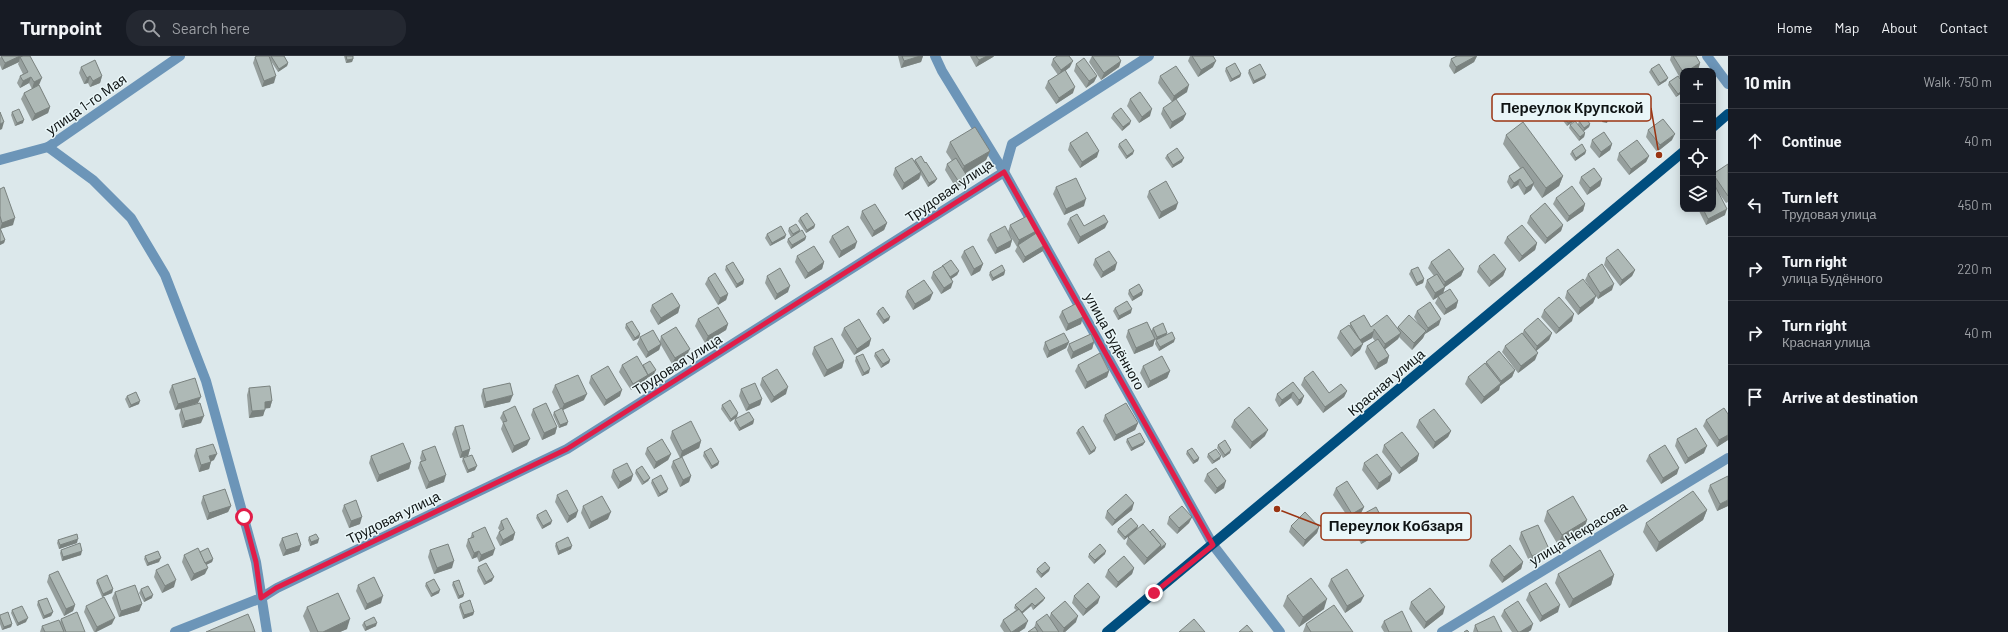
<!DOCTYPE html>
<meta charset="utf-8">
<style>
body{margin:0;font-family:Barlow,sans-serif;background:#242831;color:#f1f3f6}
.controls{position:absolute;right:12px;top:12px;display:grid;overflow:hidden;border-radius:8px;box-shadow:0 2px 10px #0003}
.controls button{width:36px;height:36px;display:grid;place-items:center;padding:0;border:0;border-bottom:1px solid #363941;background:#171b24;color:#f1f3f6;font:20px sans-serif}
.stop{position:absolute;width:12px;height:12px;margin:-9px;border:3px solid #e11d48;border-radius:50%;background:#fff}
.stop.end{background:#e11d48;border-color:#fff;box-shadow:0 1px 4px #0008}
.list{margin:0;padding:0;list-style:none}
h2{display:flex;justify-content:space-between;align-items:center;height:52px;margin:0;padding:0 16px;font-size:17px}
h2 small{font-size:13px;font-weight:400;color:#9ea1a6}
.list li{display:grid;grid-template-columns:26px 1fr auto;gap:12px;align-items:center;box-sizing:border-box;height:64px;padding:0 16px;border-top:1px solid #363941}
.list b{display:block;font-size:15px;white-space:nowrap}
.list p{margin:0;font-size:13px;white-space:nowrap;color:#9ea1a6}
.list em{font-size:13px;font-style:normal;color:#9ea1a6}
.icon{flex:none;width:22px;height:22px;fill:none;stroke:currentColor;stroke-width:2;stroke-linecap:round;stroke-linejoin:round}
.map{position:relative;flex:none;width:1728px;height:576px;overflow:hidden}
header{display:flex;align-items:center;gap:24px;box-sizing:border-box;height:56px;padding:0 20px;background:#171b24;border-bottom:1px solid #363941}
header strong{font-size:19px}
nav{display:flex;gap:22px;margin-inline-start:auto;font-size:14px}
.search{width:280px;height:36px;background:#242831;display:flex;align-items:center;gap:10px;box-sizing:border-box;padding:0 14px;border-radius:16px;color:#9ea1a6;font-size:15px}
main{display:flex}
aside{flex:1;background:#171b24}
.map>svg:first-child{display:block}
</style>
<header>
<strong>Turnpoint</strong>
<div class="search"><svg class="icon" aria-label="search" viewBox="0 0 24 24"><circle cx="10" cy="10" r="6"/><path d="M15 15l6 6"/></svg>Search here</div>
<nav><a>Home</a><a>Map</a><a>About</a><a>Contact</a></nav>
</header>
<main>
<div class="map">
<svg width="1728" height="576" viewBox="0 0 1728 576">
<rect width="100%" height="100%" fill="#dce8eb"/>
<g fill="none" stroke-linecap="round" stroke-linejoin="round">
<g stroke="#6c95b8" stroke-width="10">
<polyline points="935,0 942,15 1004,116 1213,489 1280,576"/>
<polyline points="1707,0 1728,28"/>
<polyline points="48,91 93,124 131,162 165,219 206,325 256,506 267,576"/>
<polyline points="0,104 48,91 180,0"/>
<polyline points="175,576 261,542 277,532 567,393 1004,116 1012,88 1149,0"/>
<polyline points="1442,576 1728,402"/>
</g>
<g stroke="#004e7f" stroke-width="10">
<polyline points="1713,71 1728,58"/>
<polyline points="1107,576 1683,96"/>
</g>
</g>
<g fill="#969f9d">
<polygon points="1,0 30,0 39,29 50,51 48,57 32,65 21,43 24,37 32,33 29,27 20,32 17,27 20,20 23,18 18,8 19,6 2,14 0,9 0,2"/>
<polygon points="270,0 284,0 288,7 287,10 278,16 269,2 274,27 262,31 253,7 255,1 269,1"/>
<polygon points="344,0 353,0 353,3 352,6 346,7"/>
<polygon points="898,0 923,0 921,6 901,12"/>
<polygon points="970,0 994,0 993,1 976,11"/>
<polygon points="1092,0 1121,5 1119,11 1101,24 1089,6"/>
<polygon points="1190,0 1213,0 1213,11 1198,21 1188,5"/>
<polygon points="1457,0 1477,0 1474,6 1454,18 1449,10 1451,3"/>
<polygon points="1671,0 1696,0 1700,7 1698,14 1683,15 1683,22 1681,24 1670,4"/>
<polygon points="1053,3 1070,11 1065,15 1073,37 1056,48 1045,32 1048,25 1058,19 1051,9"/>
<polygon points="1076,8 1097,20 1094,26 1086,32 1074,15"/>
<polygon points="81,11 102,20 100,27 90,31 88,27 84,28 79,17"/>
<polygon points="1226,12 1241,18 1240,21 1230,26 1225,15"/>
<polygon points="1651,13 1668,22 1666,25 1658,30 1649,16"/>
<polygon points="1249,14 1265,22 1253,28 1248,17"/>
<polygon points="1160,20 1187,36 1172,46 1158,27"/>
<polygon points="1669,26 1683,27 1683,36 1676,41 1668,29"/>
<polygon points="1130,43 1150,60 1139,67 1127,50"/>
<polygon points="1163,52 1186,58 1183,64 1170,73 1161,58"/>
<polygon points="12,56 23,67 15,70 11,59"/>
<polygon points="1583,57 1581,60 1567,70 1561,62 1562,58"/>
<polygon points="1113,58 1130,68 1122,75 1111,62"/>
<polygon points="1579,65 1590,68 1589,71 1583,75 1585,77 1584,81 1579,85 1569,72 1570,69 1578,68"/>
<polygon points="1648,74 1672,84 1657,96 1646,81"/>
<polygon points="1506,79 1563,120 1559,130 1542,142 1533,129 1531,134 1524,139 1518,129 1511,133 1507,126 1509,120 1520,112 1503,88"/>
<polygon points="1592,84 1612,88 1610,94 1599,102 1590,91"/>
<polygon points="950,86 990,95 986,104 966,117 965,127 956,132 945,114 947,108 952,105 946,96"/>
<polygon points="1070,87 1097,101 1080,112 1068,94"/>
<polygon points="1119,88 1133,98 1126,103 1118,91"/>
<polygon points="1572,95 1586,95 1585,98 1575,105 1570,98"/>
<polygon points="1619,97 1649,100 1646,106 1629,119 1617,104"/>
<polygon points="1167,99 1182,106 1172,112 1165,102"/>
<polygon points="915,104 935,126 928,131 921,119 919,123 902,134 893,119 895,112 914,105"/>
<polygon points="1728,108 1728,146 1726,147 1718,136 1725,159 1706,169 1698,153 1713,153 1713,118"/>
<polygon points="1581,121 1602,123 1600,130 1587,139 1579,127"/>
<polygon points="1056,131 1084,150 1064,159 1053,138"/>
<polygon points="0,133 13,169 0,173 5,184 4,187 0,189"/>
<polygon points="1149,135 1176,153 1159,163 1147,141"/>
<polygon points="1556,142 1585,148 1583,155 1567,166 1553,148"/>
<polygon points="862,155 887,167 884,174 872,181 860,162"/>
<polygon points="1530,160 1563,169 1561,175 1545,188 1527,167"/>
<polygon points="800,162 815,169 814,172 806,177 798,165"/>
<polygon points="1070,162 1084,170 1105,172 1078,188 1067,168"/>
<polygon points="1010,169 1037,177 1045,189 1043,195 1023,207 1015,195 1017,191 1008,176"/>
<polygon points="789,172 799,176 806,181 805,184 791,193 787,186 788,183 791,181 788,175"/>
<polygon points="767,178 785,182 770,190 765,182"/>
<polygon points="990,178 1012,184 1010,191 995,198 987,184"/>
<polygon points="832,180 855,192 839,202 829,186"/>
<polygon points="1507,181 1537,187 1535,194 1519,206 1504,187"/>
<polygon points="964,195 983,208 980,215 971,220 961,201"/>
<polygon points="797,200 824,206 822,213 805,223 795,206"/>
<polygon points="1606,202 1635,214 1632,220 1620,230 1604,209"/>
<polygon points="1095,203 1115,214 1101,222 1093,209"/>
<polygon points="1431,206 1464,213 1461,220 1445,231 1443,237 1458,245 1456,252 1444,259 1435,247 1438,241 1433,244 1425,231 1427,224 1434,220 1428,212"/>
<polygon points="726,210 744,224 743,228 736,232 725,214"/>
<polygon points="1479,210 1506,213 1503,220 1489,231 1477,216"/>
<polygon points="1411,214 1424,223 1423,227 1416,230 1409,218"/>
<polygon points="959,215 957,219 951,223 951,232 941,238 931,222 933,216"/>
<polygon points="1005,215 1004,219 992,225 989,219 990,216"/>
<polygon points="1588,218 1612,234 1598,243 1596,240 1593,247 1578,259 1565,242 1567,235 1594,238 1585,224"/>
<polygon points="767,220 788,236 775,244 765,227"/>
<polygon points="708,222 728,238 726,244 718,249 705,228"/>
<polygon points="1129,234 1142,239 1132,245 1128,238"/>
<polygon points="907,235 930,244 913,254 905,241"/>
<polygon points="652,249 680,250 678,257 658,269 650,255"/>
<polygon points="1115,252 1131,257 1118,264 1113,255"/>
<polygon points="1544,254 1572,265 1556,278 1541,261"/>
<polygon points="878,255 889,264 883,268 876,258"/>
<polygon points="1062,255 1081,268 1066,275 1059,261"/>
<polygon points="1417,255 1439,269 1425,278 1423,282 1412,294 1399,281 1398,283 1385,293 1389,300 1387,307 1375,314 1365,296 1367,290 1375,285 1372,281 1372,282 1362,287 1360,294 1351,301 1337,282 1340,275 1350,270 1350,267 1371,271 1397,272 1398,271 1419,269 1414,261"/>
<polygon points="698,263 728,268 726,274 705,287 695,270"/>
<polygon points="626,268 640,278 639,282 633,285 625,272"/>
<polygon points="844,272 871,283 869,290 854,299 841,279"/>
<polygon points="1153,272 1167,277 1166,279 1174,286 1159,295 1155,288 1156,284 1159,283 1155,284 1155,283 1153,290 1134,298 1126,281 1128,274 1151,275"/>
<polygon points="1524,274 1552,277 1549,284 1536,295 1535,304 1518,317 1502,296 1505,290 1522,278"/>
<polygon points="661,280 687,299 672,308 661,289 659,294 646,302 637,288 640,281 660,285"/>
<polygon points="1045,286 1069,286 1066,292 1047,302 1043,293"/>
<polygon points="1094,286 1092,293 1071,303 1067,294 1069,288"/>
<polygon points="814,291 844,305 842,312 824,321 812,298"/>
<polygon points="875,297 890,304 889,307 881,312 874,300"/>
<polygon points="856,301 869,317 862,320 855,305"/>
<polygon points="1486,306 1515,314 1512,321 1500,330 1499,334 1481,348 1465,328 1468,321 1486,307"/>
<polygon points="622,309 643,309 654,318 647,322 646,325 631,334 619,316"/>
<polygon points="1078,309 1109,315 1107,321 1085,333 1075,315"/>
<polygon points="1143,310 1170,315 1167,322 1148,332 1140,317"/>
<polygon points="591,320 620,340 604,350 589,327"/>
<polygon points="762,322 786,338 771,347 760,329"/>
<polygon points="1304,322 1329,337 1347,335 1344,341 1323,357 1301,329"/>
<polygon points="1293,326 1304,340 1301,347 1297,350 1291,342 1279,351 1275,344 1277,338"/>
<polygon points="172,329 198,347 184,352 201,367 182,372 179,359 181,353 175,354 169,336"/>
<polygon points="555,329 584,344 562,354 567,369 559,372 553,359 554,356 560,353 552,336"/>
<polygon points="249,332 272,345 270,352 265,352 263,360 249,362 247,339"/>
<polygon points="483,333 510,346 484,352 481,340"/>
<polygon points="741,333 762,343 760,349 746,355 739,340"/>
<polygon points="127,340 139,348 129,352 125,343"/>
<polygon points="722,349 737,361 730,366 721,353"/>
<polygon points="533,353 557,371 555,378 542,384 531,359"/>
<polygon points="503,356 527,389 512,397 501,373 503,367 500,362"/>
<polygon points="1728,358 1728,384 1717,391 1703,370 1706,364"/>
<polygon points="1105,359 1138,367 1135,374 1114,385 1103,365"/>
<polygon points="735,363 754,364 753,368 739,375 734,367"/>
<polygon points="1234,364 1265,380 1250,393 1231,371"/>
<polygon points="1419,364 1451,375 1448,381 1433,393 1416,371"/>
<polygon points="455,371 470,393 468,400 460,402 452,378"/>
<polygon points="1078,374 1095,395 1089,399 1076,377"/>
<polygon points="672,375 701,385 699,392 680,402 670,382"/>
<polygon points="1127,383 1143,389 1131,395 1126,386"/>
<polygon points="1677,383 1704,397 1685,408 1675,390"/>
<polygon points="1218,389 1230,397 1223,402 1217,392"/>
<polygon points="1384,389 1419,398 1417,405 1399,418 1382,396"/>
<polygon points="647,392 671,398 668,404 654,413 645,398"/>
<polygon points="196,393 214,404 211,405 209,413 199,416 194,400"/>
<polygon points="422,395 444,426 426,433 418,412 420,406 421,405 420,402"/>
<polygon points="1187,395 1199,402 1198,405 1193,408 1186,398"/>
<polygon points="704,396 719,406 718,409 711,413 703,400"/>
<polygon points="1208,398 1220,403 1212,408 1207,401"/>
<polygon points="1649,399 1677,418 1661,428 1646,405"/>
<polygon points="371,400 411,406 409,413 377,426 369,407"/>
<polygon points="463,402 475,414 467,417 462,405"/>
<polygon points="673,405 691,420 689,426 680,431 671,411"/>
<polygon points="1364,407 1390,425 1377,434 1362,414"/>
<polygon points="613,414 633,419 631,425 618,433 611,421"/>
<polygon points="636,414 650,422 648,425 642,429 635,417"/>
<polygon points="1207,418 1224,432 1215,438 1204,425"/>
<polygon points="652,424 667,436 658,441 651,427"/>
<polygon points="1710,429 1728,450 1717,455 1708,435"/>
<polygon points="1336,432 1364,451 1361,457 1350,464 1333,439"/>
<polygon points="557,439 576,461 567,467 555,446"/>
<polygon points="203,440 231,450 228,456 207,464 201,447"/>
<polygon points="344,449 360,468 349,472 342,455"/>
<polygon points="583,450 608,463 589,473 581,457"/>
<polygon points="1132,454 1112,470 1105,462 1107,455"/>
<polygon points="1707,454 1703,464 1656,496 1643,476 1646,467"/>
<polygon points="1547,455 1587,464 1584,473 1558,489 1544,465"/>
<polygon points="537,459 551,468 542,473 536,462"/>
<polygon points="1169,461 1192,461 1189,467 1177,478 1167,468"/>
<polygon points="1354,463 1386,470 1383,476 1361,488 1352,469"/>
<polygon points="501,465 515,477 513,484 500,490 496,482 499,476 500,475 498,472"/>
<polygon points="1138,470 1137,473 1124,484 1117,476 1118,473"/>
<polygon points="1291,470 1319,471 1317,477 1303,491 1289,476"/>
<polygon points="1150,476 1165,491 1144,509 1126,488 1128,481"/>
<polygon points="1521,476 1549,493 1546,499 1530,507 1519,483"/>
<polygon points="472,477 493,499 479,506 477,501 472,503 466,490 468,483 470,483"/>
<polygon points="309,481 318,487 310,490 308,484"/>
<polygon points="282,482 301,489 299,495 283,500 279,489"/>
<polygon points="58,484 77,487 59,493 57,487"/>
<polygon points="556,487 571,493 558,499 555,490"/>
<polygon points="61,494 81,499 62,505 60,497"/>
<polygon points="430,494 452,512 434,518 428,501"/>
<polygon points="200,496 213,503 212,506 206,509 205,518 191,525 182,506 184,499"/>
<polygon points="1089,498 1105,498 1094,508 1088,501"/>
<polygon points="145,500 159,506 147,510 144,503"/>
<polygon points="1491,504 1523,506 1521,513 1502,527 1489,510"/>
<polygon points="478,511 492,525 484,529 477,515"/>
<polygon points="1050,512 1049,515 1041,522 1036,516 1037,513"/>
<polygon points="1134,512 1132,518 1116,532 1105,521 1108,514"/>
<polygon points="156,514 174,531 162,537 154,521"/>
<polygon points="1558,518 1614,519 1611,529 1569,552 1555,527"/>
<polygon points="49,519 75,549 73,555 64,560 47,526"/>
<polygon points="1331,523 1361,546 1345,557 1328,530"/>
<polygon points="97,524 113,533 112,537 102,541 96,527"/>
<polygon points="453,526 464,538 463,541 458,543 452,529"/>
<polygon points="426,527 439,537 431,541 425,530"/>
<polygon points="358,529 381,547 365,554 356,535"/>
<polygon points="141,533 152,542 144,546 139,537"/>
<polygon points="115,536 142,548 139,555 119,561 112,542"/>
<polygon points="1529,537 1558,556 1540,566 1526,544"/>
<polygon points="1074,540 1098,547 1083,560 1072,547"/>
<polygon points="1287,540 1324,553 1299,571 1283,550"/>
<polygon points="1045,542 1043,545 1033,554 1031,550 1022,558 1025,572 1019,576 1004,576 1000,570 1003,564 1016,554 1014,552 1015,549"/>
<polygon points="38,545 53,556 51,560 43,563 37,549"/>
<polygon points="1411,546 1443,558 1424,573 1409,553"/>
<polygon points="460,548 474,556 473,559 463,563 459,551"/>
<polygon points="86,550 112,568 96,576 94,576 84,556"/>
<polygon points="307,551 347,573 340,576 310,576 303,560"/>
<polygon points="12,554 26,566 17,570 11,557"/>
<polygon points="1504,554 1531,574 1528,576 1512,576 1501,560"/>
<polygon points="1051,557 1076,566 1065,576 1028,576 1034,572 1036,566 1049,562"/>
<polygon points="0,559 12,568 11,571 2,574 0,568"/>
<polygon points="61,563 85,576 40,576 42,570 60,566"/>
<polygon points="1384,565 1412,576 1384,576 1381,571"/>
<polygon points="364,566 376,570 365,575 362,569"/>
<polygon points="1306,568 1353,576 1303,576"/>
<polygon points="1475,569 1502,576 1473,576"/>
</g>
<g fill="#7a827f">
<polygon points="20,0 25,0 20,1 19,6 2,14 5,7"/>
<polygon points="920,0 923,0 921,6 901,12 904,5"/>
<polygon points="987,0 994,0 993,1 976,11 979,4"/>
<polygon points="1476,0 1477,0 1474,6 1454,18 1456,11"/>
<polygon points="353,3 352,6 346,7 347,4"/>
<polygon points="1073,5 1070,11 1059,20 1061,14"/>
<polygon points="1121,5 1119,11 1101,24 1104,17"/>
<polygon points="1216,5 1213,11 1198,21 1201,14"/>
<polygon points="288,7 287,10 278,16 279,13"/>
<polygon points="1700,7 1698,14 1695,15 1687,15"/>
<polygon points="1241,18 1240,21 1230,26 1232,23"/>
<polygon points="1266,19 1265,22 1253,28 1254,25"/>
<polygon points="90,20 88,27 84,28 87,22"/>
<polygon points="102,20 100,27 90,31 93,25"/>
<polygon points="276,20 274,27 262,31 264,25"/>
<polygon points="1097,20 1094,26 1086,32 1089,25"/>
<polygon points="31,21 29,27 20,32 23,25"/>
<polygon points="42,22 39,29 32,33 34,26"/>
<polygon points="1668,22 1666,25 1658,30 1660,27"/>
<polygon points="1189,29 1187,36 1172,46 1174,40"/>
<polygon points="1075,31 1073,37 1056,48 1059,42"/>
<polygon points="1683,34 1683,36 1676,41 1678,38"/>
<polygon points="50,51 48,57 32,65 35,58"/>
<polygon points="1152,53 1150,60 1139,67 1142,61"/>
<polygon points="1583,57 1581,60 1567,70 1568,67"/>
<polygon points="1186,58 1183,64 1170,73 1172,66"/>
<polygon points="1603,63 1608,64 1607,67 1602,66"/>
<polygon points="24,64 23,67 15,70 17,67"/>
<polygon points="1131,65 1130,68 1122,75 1123,71"/>
<polygon points="4,66 2,73 0,74 0,68"/>
<polygon points="1590,68 1589,71 1583,76 1584,72"/>
<polygon points="1585,77 1584,81 1579,85 1580,81"/>
<polygon points="1675,78 1672,84 1657,96 1660,89"/>
<polygon points="1612,88 1610,94 1599,102 1601,96"/>
<polygon points="990,95 986,104 961,120 964,110"/>
<polygon points="1099,95 1097,101 1080,112 1082,106"/>
<polygon points="1134,95 1133,98 1126,103 1127,100"/>
<polygon points="1586,95 1585,98 1575,105 1576,102"/>
<polygon points="1649,100 1646,106 1629,119 1631,113"/>
<polygon points="1184,102 1182,106 1172,112 1173,109"/>
<polygon points="921,116 919,123 902,134 904,127"/>
<polygon points="967,120 965,127 956,132 959,126"/>
<polygon points="1563,120 1559,130 1542,142 1546,132"/>
<polygon points="937,123 935,126 928,131 929,127"/>
<polygon points="1520,123 1518,129 1511,133 1514,127"/>
<polygon points="1602,123 1600,130 1587,139 1590,132"/>
<polygon points="1534,127 1531,134 1524,139 1526,132"/>
<polygon points="1086,143 1084,150 1064,159 1066,153"/>
<polygon points="1178,147 1176,153 1159,163 1161,156"/>
<polygon points="1585,148 1583,155 1567,166 1569,160"/>
<polygon points="1727,153 1725,159 1706,169 1708,163"/>
<polygon points="15,162 13,169 0,173 2,167"/>
<polygon points="1108,166 1105,172 1078,188 1080,181"/>
<polygon points="887,167 884,174 872,181 874,175"/>
<polygon points="815,169 814,172 806,177 807,174"/>
<polygon points="1563,169 1561,175 1545,188 1547,182"/>
<polygon points="800,174 799,177 792,182 793,178"/>
<polygon points="1038,174 1035,180 1018,189 1017,191 1019,184"/>
<polygon points="786,179 785,182 770,190 772,187"/>
<polygon points="806,181 805,184 791,193 792,189"/>
<polygon points="5,184 4,187 0,189 0,186"/>
<polygon points="1012,184 1010,191 995,198 997,192"/>
<polygon points="857,186 855,192 839,202 841,195"/>
<polygon points="1537,187 1535,194 1519,206 1522,200"/>
<polygon points="1045,189 1043,195 1023,207 1025,201"/>
<polygon points="824,206 822,213 805,223 808,217"/>
<polygon points="1117,207 1115,214 1101,222 1103,216"/>
<polygon points="983,208 980,215 971,220 974,213"/>
<polygon points="1464,213 1461,220 1445,231 1443,238 1433,244 1435,237 1443,232 1445,226"/>
<polygon points="1506,213 1503,220 1489,231 1491,225"/>
<polygon points="1635,214 1632,220 1620,230 1622,224"/>
<polygon points="959,215 957,219 948,225 950,221"/>
<polygon points="1005,215 1004,219 992,225 993,222"/>
<polygon points="1424,223 1423,227 1416,230 1417,227"/>
<polygon points="744,224 743,228 736,232 737,228"/>
<polygon points="953,226 951,232 941,238 944,232"/>
<polygon points="1614,228 1612,234 1598,243 1600,237"/>
<polygon points="790,230 788,236 775,244 777,238"/>
<polygon points="1143,235 1142,239 1132,245 1133,241"/>
<polygon points="933,237 930,244 913,254 915,248"/>
<polygon points="728,238 726,244 718,249 720,242"/>
<polygon points="1596,240 1593,247 1578,259 1580,252"/>
<polygon points="1458,245 1456,252 1444,259 1446,253"/>
<polygon points="680,250 678,257 658,269 661,262"/>
<polygon points="1132,253 1131,257 1118,264 1119,260"/>
<polygon points="1574,258 1572,265 1556,278 1559,272"/>
<polygon points="890,261 889,264 883,268 884,264"/>
<polygon points="1083,261 1081,268 1066,275 1068,268"/>
<polygon points="1441,263 1439,269 1425,278 1428,272"/>
<polygon points="728,268 726,274 705,287 708,280"/>
<polygon points="1374,275 1372,282 1358,290 1360,284"/>
<polygon points="1426,275 1423,282 1412,294 1414,287"/>
<polygon points="1167,277 1166,280 1155,284 1157,281"/>
<polygon points="1401,277 1398,283 1383,295 1385,288"/>
<polygon points="1552,277 1549,284 1535,296 1537,290"/>
<polygon points="640,278 639,282 633,285 635,282"/>
<polygon points="871,283 869,290 854,299 857,293"/>
<polygon points="1155,283 1153,290 1134,298 1136,292"/>
<polygon points="1175,283 1174,286 1159,295 1160,291"/>
<polygon points="1069,286 1066,292 1047,302 1049,295"/>
<polygon points="1094,286 1092,293 1071,303 1073,296"/>
<polygon points="661,288 659,294 646,302 648,296"/>
<polygon points="1363,288 1360,294 1351,301 1354,294"/>
<polygon points="690,293 687,299 672,308 675,302"/>
<polygon points="1538,297 1535,304 1518,317 1521,310"/>
<polygon points="1389,300 1387,307 1375,314 1378,307"/>
<polygon points="890,304 889,307 881,312 883,308"/>
<polygon points="844,305 842,312 824,321 827,314"/>
<polygon points="870,313 869,317 862,320 864,317"/>
<polygon points="656,314 654,318 647,322 646,325 631,334 633,328"/>
<polygon points="1515,314 1512,321 1500,330 1499,334 1481,348 1484,341 1500,328 1501,325"/>
<polygon points="1109,315 1107,321 1085,333 1087,326"/>
<polygon points="1170,315 1167,322 1148,332 1150,325"/>
<polygon points="788,331 786,338 771,347 774,341"/>
<polygon points="622,334 620,340 604,350 606,344"/>
<polygon points="1347,335 1344,341 1323,357 1325,351"/>
<polygon points="1293,336 1291,342 1279,351 1282,344"/>
<polygon points="587,338 584,344 561,355 564,348"/>
<polygon points="513,339 510,346 484,352 486,346"/>
<polygon points="1304,340 1301,347 1297,350 1299,344"/>
<polygon points="201,341 198,347 175,354 178,348"/>
<polygon points="762,343 760,349 746,355 749,349"/>
<polygon points="140,345 139,348 129,352 131,349"/>
<polygon points="272,345 270,352 262,353 265,346"/>
<polygon points="265,354 263,360 249,362 252,355"/>
<polygon points="738,357 737,361 730,366 731,363"/>
<polygon points="204,360 201,367 182,372 185,365"/>
<polygon points="754,364 753,368 739,375 740,372"/>
<polygon points="568,366 567,369 559,372 560,369"/>
<polygon points="1138,367 1135,374 1114,385 1116,379"/>
<polygon points="557,371 555,378 542,384 544,377"/>
<polygon points="1268,374 1265,380 1250,393 1252,386"/>
<polygon points="1451,375 1448,381 1433,393 1435,386"/>
<polygon points="1728,379 1728,384 1717,391 1719,384"/>
<polygon points="530,383 527,389 512,397 514,390"/>
<polygon points="701,385 699,392 680,402 682,395"/>
<polygon points="1145,386 1143,389 1131,395 1132,392"/>
<polygon points="1707,390 1704,397 1685,408 1688,402"/>
<polygon points="1096,392 1095,395 1089,399 1091,396"/>
<polygon points="470,393 468,400 460,402 462,396"/>
<polygon points="1231,394 1230,397 1223,402 1225,399"/>
<polygon points="217,398 214,404 207,407 209,400"/>
<polygon points="671,398 668,404 654,413 656,406"/>
<polygon points="1419,398 1417,405 1399,418 1401,412"/>
<polygon points="1221,400 1220,403 1212,408 1214,405"/>
<polygon points="1199,402 1198,405 1193,408 1194,405"/>
<polygon points="211,406 209,413 199,416 201,409"/>
<polygon points="411,406 409,413 377,426 379,419"/>
<polygon points="719,406 718,409 711,413 712,410"/>
<polygon points="477,410 475,414 467,417 468,414"/>
<polygon points="1679,412 1677,418 1661,428 1663,422"/>
<polygon points="1392,418 1390,425 1377,434 1379,427"/>
<polygon points="446,419 444,426 426,433 429,426"/>
<polygon points="633,419 631,425 618,433 620,426"/>
<polygon points="691,420 689,426 680,431 683,424"/>
<polygon points="650,422 648,425 642,429 644,426"/>
<polygon points="1226,425 1224,432 1215,438 1217,432"/>
<polygon points="668,433 667,436 658,441 660,438"/>
<polygon points="1728,444 1728,450 1717,455 1720,448"/>
<polygon points="1134,447 1132,454 1112,470 1115,464"/>
<polygon points="231,450 228,456 207,464 209,457"/>
<polygon points="1364,451 1361,457 1350,464 1352,458"/>
<polygon points="1707,454 1703,464 1656,496 1659,486"/>
<polygon points="578,455 576,461 567,467 569,460"/>
<polygon points="611,456 608,463 589,473 591,466"/>
<polygon points="362,461 360,468 349,472 351,465"/>
<polygon points="1192,461 1189,467 1177,478 1179,472"/>
<polygon points="1587,464 1584,473 1558,489 1562,479"/>
<polygon points="552,465 551,468 542,473 543,470"/>
<polygon points="1138,470 1137,473 1124,484 1125,481"/>
<polygon points="1386,470 1383,476 1361,488 1364,481"/>
<polygon points="1319,471 1317,477 1303,491 1305,484"/>
<polygon points="515,477 513,484 500,490 503,484"/>
<polygon points="78,483 77,487 59,493 60,489"/>
<polygon points="319,483 318,487 310,490 311,486"/>
<polygon points="1166,488 1165,491 1159,496 1160,492"/>
<polygon points="301,489 299,495 283,500 286,494"/>
<polygon points="1161,489 1159,496 1144,509 1147,502"/>
<polygon points="572,490 571,493 558,499 559,495"/>
<polygon points="495,493 493,499 479,506 481,499"/>
<polygon points="1549,493 1546,499 1530,507 1532,500"/>
<polygon points="82,495 81,499 62,505 63,501"/>
<polygon points="479,495 477,501 472,503 474,497"/>
<polygon points="1106,495 1105,498 1094,508 1095,504"/>
<polygon points="161,502 159,506 147,510 148,507"/>
<polygon points="213,503 212,506 202,511 203,508"/>
<polygon points="454,505 452,512 434,518 437,512"/>
<polygon points="1523,506 1521,513 1502,527 1504,521"/>
<polygon points="208,512 205,518 191,525 194,518"/>
<polygon points="1050,512 1049,515 1041,522 1042,518"/>
<polygon points="1134,512 1132,518 1116,532 1118,526"/>
<polygon points="1614,519 1611,529 1569,552 1573,543"/>
<polygon points="494,521 492,525 484,529 486,526"/>
<polygon points="176,524 174,531 162,537 165,530"/>
<polygon points="113,533 112,537 102,541 103,538"/>
<polygon points="440,534 439,537 431,541 432,538"/>
<polygon points="464,538 463,541 458,543 459,540"/>
<polygon points="153,539 152,542 144,546 145,543"/>
<polygon points="383,540 381,547 365,554 367,548"/>
<polygon points="1364,540 1361,546 1345,557 1347,550"/>
<polygon points="1100,541 1098,547 1083,560 1086,553"/>
<polygon points="1045,542 1043,545 1033,554 1035,550"/>
<polygon points="1327,543 1324,553 1299,571 1303,561"/>
<polygon points="1032,547 1031,550 1020,559 1022,556"/>
<polygon points="142,548 139,555 119,561 121,555"/>
<polygon points="75,549 73,555 64,560 66,553"/>
<polygon points="1560,549 1558,556 1540,566 1542,560"/>
<polygon points="1445,551 1443,558 1424,573 1426,566"/>
<polygon points="53,556 51,560 43,563 44,560"/>
<polygon points="474,556 473,559 463,563 464,559"/>
<polygon points="1078,560 1076,566 1065,576 1063,576 1064,572"/>
<polygon points="28,562 26,566 17,570 18,567"/>
<polygon points="115,562 112,568 96,576 95,576 97,571"/>
<polygon points="350,563 347,573 340,576 323,576"/>
<polygon points="1028,565 1025,572 1019,576 1012,576"/>
<polygon points="377,567 376,570 365,575 366,571"/>
<polygon points="12,568 11,571 2,574 4,571"/>
<polygon points="1533,568 1531,574 1528,576 1520,576"/>
</g>
<g fill="#aeb9b6" stroke="#7a827f">
<polygon points="1,0 20,0 5,7"/>
<polygon points="23,0 30,0 42,22 34,26 31,21 23,25 20,20 28,16 20,1"/>
<polygon points="257,0 269,0 276,20 264,25 255,1"/>
<polygon points="271,0 284,0 288,7 279,13"/>
<polygon points="346,0 353,0 353,3 347,4"/>
<polygon points="902,0 920,0 904,5"/>
<polygon points="976,0 987,0 979,4"/>
<polygon points="1057,0 1069,0 1073,5 1061,14 1053,3"/>
<polygon points="1092,0 1118,0 1121,5 1104,17"/>
<polygon points="1192,0 1213,0 1216,5 1201,14"/>
<polygon points="1457,0 1476,0 1456,11 1451,3"/>
<polygon points="1673,0 1696,0 1700,7 1687,15 1683,15 1683,16"/>
<polygon points="1084,2 1097,20 1089,25 1076,8"/>
<polygon points="95,4 102,20 93,25 90,20 87,22 81,11"/>
<polygon points="1235,7 1241,18 1232,23 1226,12"/>
<polygon points="1260,8 1266,19 1254,25 1249,14"/>
<polygon points="1659,8 1668,22 1660,27 1651,13"/>
<polygon points="1176,10 1189,29 1174,40 1160,20"/>
<polygon points="1065,14 1075,31 1059,42 1048,25"/>
<polygon points="1678,20 1683,27 1683,34 1678,38 1669,26"/>
<polygon points="39,29 50,51 35,58 24,37"/>
<polygon points="1140,36 1152,53 1142,61 1130,43"/>
<polygon points="1176,43 1186,58 1172,66 1163,52"/>
<polygon points="1577,48 1583,57 1568,67 1562,58"/>
<polygon points="1121,52 1131,65 1123,71 1113,58"/>
<polygon points="19,53 24,64 17,67 12,56"/>
<polygon points="0,56 4,66 0,68"/>
<polygon points="1585,61 1590,68 1584,72 1579,65"/>
<polygon points="1663,63 1675,78 1660,89 1648,74"/>
<polygon points="1575,65 1585,77 1580,81 1570,69"/>
<polygon points="1523,66 1563,120 1546,132 1506,79"/>
<polygon points="975,71 990,95 964,110 950,86"/>
<polygon points="1087,76 1099,95 1082,106 1070,87"/>
<polygon points="1604,76 1612,88 1601,96 1592,84"/>
<polygon points="1126,83 1134,95 1127,100 1119,88"/>
<polygon points="1637,84 1649,100 1631,113 1619,97"/>
<polygon points="1582,88 1586,95 1576,102 1572,95"/>
<polygon points="1177,92 1184,102 1173,109 1167,99"/>
<polygon points="921,100 925,107 926,106 937,123 929,127 915,104"/>
<polygon points="912,102 921,116 904,127 895,112"/>
<polygon points="956,102 967,120 959,126 947,108"/>
<polygon points="1728,108 1728,140 1713,118"/>
<polygon points="1523,111 1534,127 1526,132 1520,123 1514,127 1509,120"/>
<polygon points="1594,112 1602,123 1590,132 1581,121"/>
<polygon points="1076,122 1086,143 1066,153 1056,131"/>
<polygon points="1166,125 1178,147 1161,156 1149,135"/>
<polygon points="1713,126 1727,153 1708,163 1703,153 1713,153"/>
<polygon points="1572,130 1585,148 1569,160 1556,142"/>
<polygon points="4,131 15,162 2,167 0,160 0,133"/>
<polygon points="1545,147 1563,169 1547,182 1530,160"/>
<polygon points="875,148 887,167 874,175 862,155"/>
<polygon points="807,157 815,169 807,174 800,162"/>
<polygon points="1077,158 1084,170 1104,159 1108,166 1080,181 1070,162"/>
<polygon points="1029,159 1038,174 1019,184 1010,169"/>
<polygon points="796,168 800,174 793,178 789,172"/>
<polygon points="1522,169 1537,187 1522,200 1507,181"/>
<polygon points="781,170 786,179 772,187 767,178"/>
<polygon points="848,170 857,186 841,195 832,180"/>
<polygon points="1005,170 1012,184 997,192 990,178"/>
<polygon points="0,172 5,184 0,186"/>
<polygon points="802,174 806,181 792,189 788,183"/>
<polygon points="1038,176 1045,189 1025,201 1018,189"/>
<polygon points="814,190 824,206 808,217 797,200"/>
<polygon points="973,190 983,208 974,213 964,195"/>
<polygon points="1449,193 1464,213 1445,226 1431,206"/>
<polygon points="1618,193 1635,214 1622,224 1606,202"/>
<polygon points="1109,195 1117,207 1103,216 1095,203"/>
<polygon points="1494,198 1506,213 1491,225 1479,210"/>
<polygon points="951,204 959,215 950,221 943,210 942,210"/>
<polygon points="733,206 744,224 737,228 726,210"/>
<polygon points="1602,208 1614,228 1600,237 1588,218"/>
<polygon points="1002,209 1005,215 993,222 990,216"/>
<polygon points="943,210 953,226 944,232 933,216"/>
<polygon points="1418,211 1424,223 1417,227 1411,214"/>
<polygon points="780,212 790,230 777,238 767,220"/>
<polygon points="715,217 728,238 720,242 708,222"/>
<polygon points="1437,218 1445,231 1435,237 1427,224"/>
<polygon points="1583,223 1596,240 1580,252 1567,235"/>
<polygon points="924,224 933,237 915,248 907,235"/>
<polygon points="1139,228 1143,235 1133,241 1129,234"/>
<polygon points="1450,233 1458,245 1446,253 1438,240"/>
<polygon points="672,237 680,250 661,262 652,249"/>
<polygon points="1559,241 1574,258 1559,272 1544,254"/>
<polygon points="1127,245 1132,253 1119,260 1115,252"/>
<polygon points="1430,246 1441,263 1428,272 1417,255"/>
<polygon points="1077,247 1083,261 1068,268 1062,255"/>
<polygon points="718,251 728,268 708,280 698,263"/>
<polygon points="883,251 890,261 884,264 878,255"/>
<polygon points="1364,259 1371,271 1387,259 1401,277 1385,288 1374,273 1374,275 1360,284 1350,267"/>
<polygon points="1409,259 1426,275 1414,287 1398,271"/>
<polygon points="1538,262 1552,277 1537,290 1524,274"/>
<polygon points="859,263 871,283 857,293 844,272"/>
<polygon points="632,265 640,278 635,282 626,268"/>
<polygon points="1147,266 1155,283 1136,292 1128,274"/>
<polygon points="1163,267 1167,277 1157,281 1153,272"/>
<polygon points="1349,269 1363,288 1354,294 1340,275"/>
<polygon points="676,271 690,293 675,302 661,280"/>
<polygon points="653,274 661,288 648,296 640,281"/>
<polygon points="1172,276 1175,283 1160,291 1156,284"/>
<polygon points="1064,277 1069,286 1049,295 1045,286"/>
<polygon points="1522,277 1538,297 1521,310 1505,290"/>
<polygon points="1091,278 1094,286 1073,296 1069,288"/>
<polygon points="832,282 844,305 827,314 814,291"/>
<polygon points="1378,283 1389,300 1378,307 1367,290"/>
<polygon points="883,293 890,304 883,308 875,297"/>
<polygon points="1499,295 1515,314 1501,325 1486,306"/>
<polygon points="1100,297 1109,315 1087,326 1078,309"/>
<polygon points="863,298 870,313 864,317 856,301"/>
<polygon points="637,300 648,319 633,328 622,309"/>
<polygon points="1162,300 1170,315 1150,325 1143,310"/>
<polygon points="650,305 656,314 648,319 643,309"/>
<polygon points="1485,307 1501,327 1484,341 1468,321"/>
<polygon points="608,310 622,334 606,344 591,320"/>
<polygon points="777,313 788,331 774,341 762,322"/>
<polygon points="1313,315 1329,337 1341,328 1347,335 1325,351 1304,322"/>
<polygon points="578,319 587,338 564,348 555,329"/>
<polygon points="195,322 201,341 178,348 172,329"/>
<polygon points="1293,326 1304,340 1299,344 1293,336 1282,344 1277,338"/>
<polygon points="510,327 513,339 486,346 483,333"/>
<polygon points="755,327 762,343 749,349 741,333"/>
<polygon points="270,330 272,345 265,346 265,354 252,355 249,332"/>
<polygon points="136,336 140,345 131,349 127,340"/>
<polygon points="730,344 738,357 731,363 722,349"/>
<polygon points="200,347 204,360 185,365 181,352"/>
<polygon points="546,347 557,371 544,377 533,353"/>
<polygon points="1126,347 1138,367 1116,379 1105,359"/>
<polygon points="515,350 530,383 514,390 503,366 507,365 503,356"/>
<polygon points="1249,351 1268,374 1252,386 1234,364"/>
<polygon points="562,352 568,366 560,369 554,356"/>
<polygon points="1724,352 1728,358 1728,379 1719,384 1706,364"/>
<polygon points="1434,353 1451,375 1435,386 1419,364"/>
<polygon points="749,356 754,364 740,372 735,363"/>
<polygon points="691,365 701,385 682,395 672,375"/>
<polygon points="463,369 470,393 462,396 455,371"/>
<polygon points="1083,370 1096,392 1091,396 1078,374"/>
<polygon points="1696,372 1707,390 1688,402 1677,383"/>
<polygon points="1402,376 1419,398 1401,412 1384,389"/>
<polygon points="1140,377 1145,386 1132,392 1127,383"/>
<polygon points="662,383 671,398 656,406 647,392"/>
<polygon points="1225,384 1231,394 1225,399 1218,389"/>
<polygon points="403,387 411,406 379,419 371,400"/>
<polygon points="213,388 217,398 209,400 211,406 201,409 196,393"/>
<polygon points="1665,389 1679,412 1663,422 1649,399"/>
<polygon points="435,390 446,419 429,426 420,406 426,404 422,395"/>
<polygon points="711,392 719,406 712,410 704,396"/>
<polygon points="1192,392 1199,402 1194,405 1187,395"/>
<polygon points="1216,393 1221,400 1214,405 1208,398"/>
<polygon points="1377,398 1392,418 1379,427 1364,407"/>
<polygon points="472,399 477,410 468,414 463,402"/>
<polygon points="682,401 691,420 683,424 673,405"/>
<polygon points="627,407 633,419 620,426 613,414"/>
<polygon points="642,410 650,422 644,426 636,414"/>
<polygon points="1216,412 1226,425 1217,432 1207,418"/>
<polygon points="661,419 668,433 660,438 652,424"/>
<polygon points="1728,420 1728,444 1720,448 1710,429"/>
<polygon points="1347,425 1364,451 1352,458 1336,432"/>
<polygon points="225,433 231,450 209,457 203,440"/>
<polygon points="567,434 578,455 569,460 557,439"/>
<polygon points="1693,435 1707,454 1659,486 1646,467"/>
<polygon points="1126,438 1134,447 1115,464 1107,455"/>
<polygon points="602,440 611,456 591,466 583,450"/>
<polygon points="1573,440 1587,464 1562,479 1547,455"/>
<polygon points="356,444 362,461 351,465 344,449"/>
<polygon points="1182,450 1192,461 1179,472 1169,461"/>
<polygon points="1376,451 1386,470 1364,481 1354,463"/>
<polygon points="546,454 552,465 543,470 537,459"/>
<polygon points="1305,456 1319,471 1305,484 1291,470"/>
<polygon points="507,462 515,477 503,484 499,476 504,473 501,465"/>
<polygon points="1131,462 1138,470 1125,481 1118,473"/>
<polygon points="1143,468 1161,489 1147,502 1128,481"/>
<polygon points="1538,469 1549,493 1532,500 1521,476"/>
<polygon points="485,471 495,493 481,499 479,495 474,497 468,483 474,481 472,477"/>
<polygon points="1153,473 1166,488 1160,492 1161,489 1150,476"/>
<polygon points="297,477 301,489 286,494 282,482"/>
<polygon points="77,478 78,483 60,489 58,484"/>
<polygon points="316,478 319,483 311,486 309,481"/>
<polygon points="568,481 572,490 559,495 556,487"/>
<polygon points="80,487 82,495 63,501 61,494"/>
<polygon points="448,488 454,505 437,512 430,494"/>
<polygon points="1100,488 1106,495 1095,504 1089,498"/>
<polygon points="1510,489 1523,506 1504,521 1491,504"/>
<polygon points="198,492 208,512 194,518 184,499"/>
<polygon points="208,492 213,503 205,507 200,496"/>
<polygon points="1600,494 1614,519 1573,543 1558,518"/>
<polygon points="158,495 161,502 148,507 145,500"/>
<polygon points="1124,500 1134,512 1118,526 1108,514"/>
<polygon points="1045,506 1050,512 1042,518 1037,513"/>
<polygon points="486,507 494,521 486,526 478,511"/>
<polygon points="168,508 176,524 165,530 156,514"/>
<polygon points="1347,513 1364,540 1347,550 1331,523"/>
<polygon points="58,515 75,549 66,553 49,519"/>
<polygon points="107,519 113,533 103,538 97,524"/>
<polygon points="374,521 383,540 367,548 358,529"/>
<polygon points="1311,522 1327,543 1303,561 1287,540"/>
<polygon points="434,523 440,534 432,538 426,527"/>
<polygon points="459,524 464,538 459,540 453,526"/>
<polygon points="1088,527 1100,541 1086,553 1074,540"/>
<polygon points="1546,527 1560,549 1542,560 1529,537"/>
<polygon points="135,529 142,548 121,555 115,536"/>
<polygon points="148,530 153,539 145,543 141,533"/>
<polygon points="1036,532 1045,542 1035,550 1032,547 1022,556 1015,549"/>
<polygon points="1430,532 1445,551 1426,566 1411,546"/>
<polygon points="338,537 350,563 323,576 318,576 307,551"/>
<polygon points="104,541 115,562 97,571 86,550"/>
<polygon points="47,542 53,556 44,560 38,545"/>
<polygon points="470,544 474,556 464,559 460,548"/>
<polygon points="1065,545 1078,560 1064,572 1051,557"/>
<polygon points="1518,545 1533,568 1520,576 1518,576 1504,554"/>
<polygon points="1334,549 1353,576 1311,576 1306,568"/>
<polygon points="22,550 28,562 18,567 12,554"/>
<polygon points="1019,553 1028,565 1012,576 1011,576 1003,564"/>
<polygon points="1402,555 1412,576 1389,576 1384,565"/>
<polygon points="8,556 12,568 4,571 0,561 0,559"/>
<polygon points="77,556 85,576 66,576 61,563"/>
<polygon points="248,558 253,570 255,576 206,576"/>
<polygon points="1047,558 1059,576 1043,576 1036,566"/>
<polygon points="1494,560 1502,576 1478,576 1475,569"/>
<polygon points="374,561 377,567 366,571 364,566"/>
<polygon points="1194,563 1205,576 1179,576"/>
<polygon points="59,564 64,576 45,576 42,570"/>
<polygon points="1247,569 1253,576 1239,576"/>
<polygon points="1035,571 1038,576 1028,576"/>
<polygon points="1467,574 1469,576 1464,576"/>
</g>
<g fill="none" stroke-linecap="round" stroke-linejoin="round">
<polyline stroke="#e11d48" stroke-width="5" points="244,461 256,506 261,542 276,532 567,393 1004,116 1213,489 1154,537"/>
</g>
<g text-anchor="middle" dominant-baseline="central" stroke-width="3" stroke-linejoin="round" paint-order="stroke">
<g font-size="14" fill="#0f1414" stroke="#e9f6f8">
<text transform="translate(86 48) rotate(-35)">улица 1-го Мая</text>
<text transform="translate(949 134) rotate(-34)">Трудовая улица</text>
<text transform="translate(1115 285) rotate(61)">улица Будённого</text>
<text transform="translate(677 308) rotate(-32)">Трудовая улица</text>
<text transform="translate(1386 326) rotate(-40)">Красная улица</text>
<text transform="translate(393 461) rotate(-26)">Трудовая улица</text>
<text transform="translate(1578 477) rotate(-31)">улица Некрасова</text>
</g>
</g>
<path fill="none" stroke="#9a3412" stroke-width="1.5" d="M1659 99L1651 52M1277 453L1321 470"/>
<g fill="#9a3412" stroke="#e9f6f8" stroke-width="1.5">
<circle cx="1659" cy="99" r="4"/>
<circle cx="1277" cy="453" r="4"/>
</g>
<g fill="#e9f6f8" stroke="#9a3412" stroke-width="1.5">
<rect x="1492" y="38" width="159" height="27" rx="4"/>
<rect x="1321" y="457" width="150" height="27" rx="4"/>
</g>
<g font-size="15" text-anchor="middle" font-weight="bold" fill="#0f1414">
<text x="1572" y="57">Переулок Крупской</text>
<text x="1396" y="475">Переулок Кобзаря</text>
</g>
</svg>
<div class="controls">
<button>+</button>
<button>−</button>
<button><svg class="icon" aria-label="locate" viewBox="0 0 24 24"><circle cx="12" cy="12" r="6"/><path d="M12 2v4M12 18v4M2 12h4M18 12h4"/></svg></button>
<button><svg class="icon" aria-label="layers" viewBox="0 0 24 24"><path d="M12 4l9 5-9 5-9-5zM3 14l9 5 9-5"/></svg></button>
</div>
<div class="stop" style="left:244px;top:461px"></div>
<div class="stop end" style="left:1154px;top:537px"></div>
</div>
<aside>
<h2>10 min<small>Walk · 750 m</small></h2>
<ul class="list">
<li><svg class="icon" aria-label="ahead" viewBox="0 0 24 24"><path d="M12 20V5M6 11l6-6 6 6"/></svg><div><b>Continue</b></div><em>40 m</em></li>
<li><svg class="icon" aria-label="left" viewBox="0 0 24 24"><path d="M17 20v-9H6M10 6l-5 5 5 5"/></svg><div><b>Turn left</b><p>Трудовая улица</p></div><em>450 m</em></li>
<li><svg class="icon" aria-label="right" viewBox="0 0 24 24"><path d="M7 20v-9h11M14 6l5 5-5 5"/></svg><div><b>Turn right</b><p>улица Будённого</p></div><em>220 m</em></li>
<li><svg class="icon" aria-label="right" viewBox="0 0 24 24"><path d="M7 20v-9h11M14 6l5 5-5 5"/></svg><div><b>Turn right</b><p>Красная улица</p></div><em>40 m</em></li>
<li><svg class="icon" aria-label="arrive" viewBox="0 0 24 24"><path d="M6 21V4h12l-3 4 3 4H6"/></svg><div><b>Arrive at destination</b></div></li>
</ul>
</aside>
</main>
